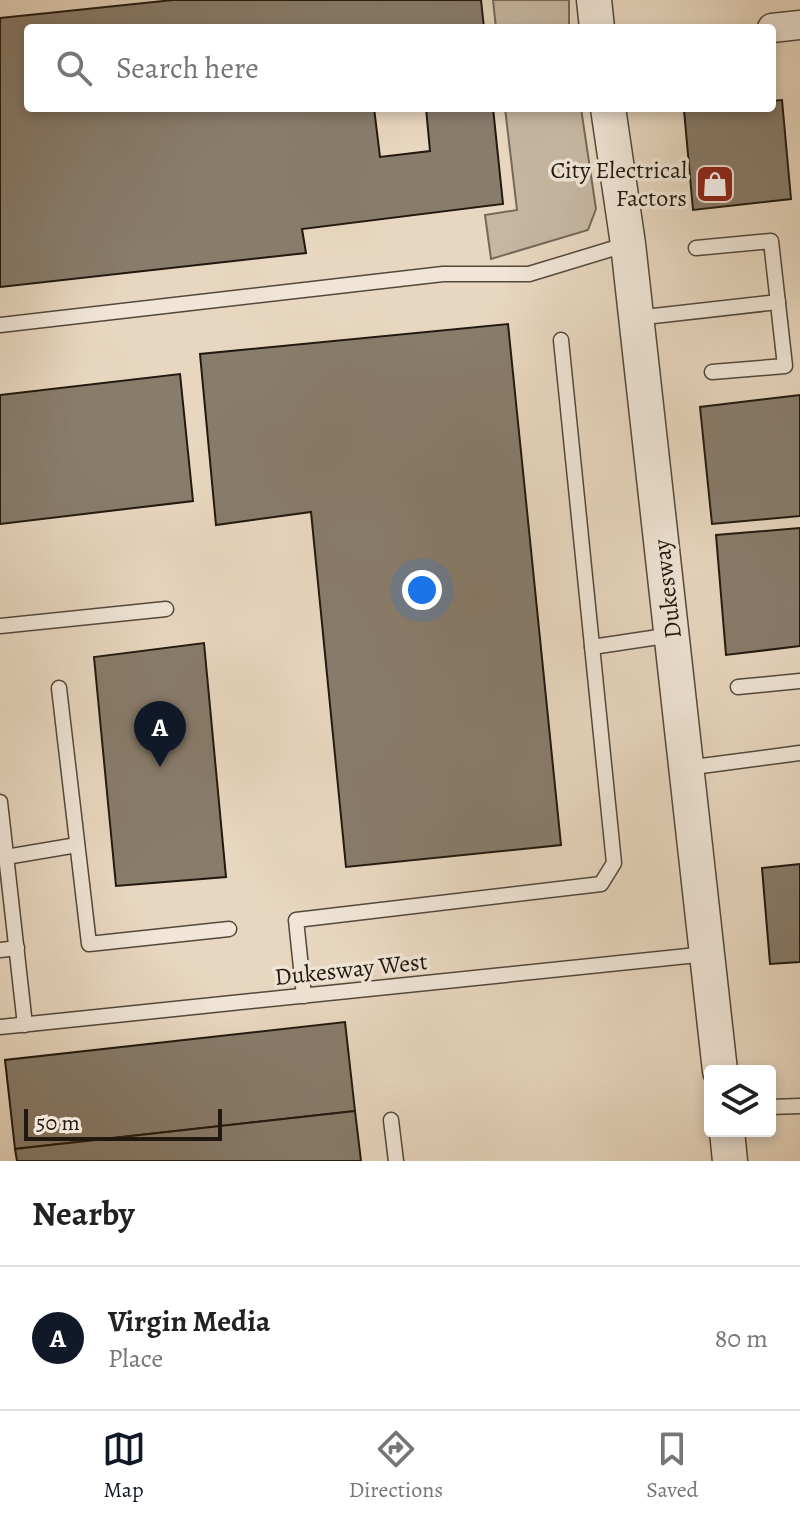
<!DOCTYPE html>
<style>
body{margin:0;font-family:Alegreya,serif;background:#f6f6f6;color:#222}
.controls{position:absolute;right:24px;bottom:24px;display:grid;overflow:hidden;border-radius:8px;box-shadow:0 4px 12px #0003}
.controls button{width:72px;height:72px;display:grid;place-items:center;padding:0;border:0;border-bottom:2px solid #e0e0e0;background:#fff;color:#222;font:40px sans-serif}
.scale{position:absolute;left:24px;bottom:20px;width:198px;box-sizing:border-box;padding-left:8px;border:4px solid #21190f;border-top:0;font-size:22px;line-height:28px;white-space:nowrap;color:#21190f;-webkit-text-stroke:6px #f0e5d6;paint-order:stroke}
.you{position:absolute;left:422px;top:590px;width:28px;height:28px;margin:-20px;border:6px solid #fff;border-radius:50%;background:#1a73e8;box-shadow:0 0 0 12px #1a73e833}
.badge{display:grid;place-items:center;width:52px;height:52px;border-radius:50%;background:#111827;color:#fff;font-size:26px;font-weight:700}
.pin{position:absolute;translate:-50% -66px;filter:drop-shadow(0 2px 4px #0008)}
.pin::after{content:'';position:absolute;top:42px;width:28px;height:24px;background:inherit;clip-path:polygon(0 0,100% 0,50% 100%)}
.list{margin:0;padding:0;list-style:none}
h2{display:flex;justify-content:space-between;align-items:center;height:104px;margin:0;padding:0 32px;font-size:34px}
h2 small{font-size:26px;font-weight:400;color:#767676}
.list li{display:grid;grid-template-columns:52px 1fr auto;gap:24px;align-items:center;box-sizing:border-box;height:144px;padding:0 32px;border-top:2px solid #e0e0e0}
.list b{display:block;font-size:30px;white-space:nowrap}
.list p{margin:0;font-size:26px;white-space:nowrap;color:#767676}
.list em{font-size:26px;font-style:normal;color:#767676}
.icon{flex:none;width:44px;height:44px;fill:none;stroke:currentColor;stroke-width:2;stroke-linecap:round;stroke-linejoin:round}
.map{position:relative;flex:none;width:800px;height:1161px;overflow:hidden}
.search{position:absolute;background:#fff;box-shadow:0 4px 12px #0003;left:24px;right:24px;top:24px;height:88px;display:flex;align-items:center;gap:20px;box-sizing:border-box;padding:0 28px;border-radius:8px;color:#767676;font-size:30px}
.sheet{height:248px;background:#fff}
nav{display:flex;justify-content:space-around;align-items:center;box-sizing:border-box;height:112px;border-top:2px solid #e0e0e0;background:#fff;font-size:22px;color:#767676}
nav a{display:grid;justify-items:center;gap:4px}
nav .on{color:#111827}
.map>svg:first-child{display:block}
</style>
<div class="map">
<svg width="800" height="1161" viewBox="0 0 800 1161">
<rect width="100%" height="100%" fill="#e8d7c0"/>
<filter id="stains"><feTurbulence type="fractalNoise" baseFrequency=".0025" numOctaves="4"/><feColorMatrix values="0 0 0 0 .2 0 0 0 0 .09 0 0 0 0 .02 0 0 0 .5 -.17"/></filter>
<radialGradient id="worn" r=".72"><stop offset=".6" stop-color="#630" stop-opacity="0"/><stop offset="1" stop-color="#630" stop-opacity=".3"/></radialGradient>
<g fill="#c6b7a2" stroke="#746858" stroke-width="2">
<polygon points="493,0 569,0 569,28 496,28"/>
<polygon points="505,108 581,108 596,209 588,230 491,259 485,215 517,210"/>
</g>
<g fill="#887c6b" stroke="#21190f" stroke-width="2">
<polygon points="173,0 481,0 484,28 28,28 28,108 374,108 380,157 430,151 426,108 493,108 503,204 302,229 306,253 0,287 0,18"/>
<polygon points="782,100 791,199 693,210 684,110 772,108 772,101"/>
<polygon points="508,324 561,845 346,867 311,512 216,525 200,354"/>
<polygon points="180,374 193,501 0,524 0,395"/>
<polygon points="800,395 800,516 712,524 700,407"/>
<polygon points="800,528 800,646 726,655 716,535"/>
<polygon points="204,643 226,877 116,886 94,657"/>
<polygon points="800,864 800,962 770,964 762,868"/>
<polygon points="345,1022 355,1111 15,1149 5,1060"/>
<polygon points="355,1111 361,1161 17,1161 15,1149"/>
</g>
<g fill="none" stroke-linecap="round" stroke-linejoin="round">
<g stroke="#53483b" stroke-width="17">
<g id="service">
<polyline points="696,248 771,241 785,366 712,372"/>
<polyline points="636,318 778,302"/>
<polyline points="0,325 443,274 529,274 628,244"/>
<polyline points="0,626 166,609"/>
<polyline points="592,647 672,635"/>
<polyline points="738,687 800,681"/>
<polyline points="59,688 89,944 229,929"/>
<polyline points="686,768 800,753"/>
<polyline points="0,802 25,1025"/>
<polyline points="6,857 77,845"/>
<polyline points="0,950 17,948"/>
<polyline points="304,996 296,920 601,884 614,863 561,340"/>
<polyline points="0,1027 707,954"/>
<polyline points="770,1107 800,1106"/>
<polyline points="391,1120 396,1161"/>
</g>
</g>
<g stroke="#53483b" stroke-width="31">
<polyline id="minor" points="772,28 800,25"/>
</g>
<g stroke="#53483b" stroke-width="37">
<g id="tertiary">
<polyline points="594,0 597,28"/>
<polyline points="608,108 628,244 720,1071"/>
<polyline points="727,1131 730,1161"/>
</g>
</g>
<use href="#service" stroke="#f0e5d6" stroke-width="14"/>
<use href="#minor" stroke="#f0e5d6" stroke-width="28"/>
<use href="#tertiary" stroke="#f0e5d6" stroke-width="34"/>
</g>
<defs>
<g id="shop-square" transform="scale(2)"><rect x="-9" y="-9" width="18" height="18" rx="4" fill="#8f2418" stroke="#f0e5d6"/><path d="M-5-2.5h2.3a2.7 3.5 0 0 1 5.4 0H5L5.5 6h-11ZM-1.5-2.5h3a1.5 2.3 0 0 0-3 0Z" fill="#fff"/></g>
</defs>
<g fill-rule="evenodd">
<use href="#shop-square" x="715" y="184"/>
</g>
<g text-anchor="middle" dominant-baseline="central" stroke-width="7" stroke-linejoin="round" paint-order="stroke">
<g font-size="24" fill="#21190f" stroke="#f0e5d6" text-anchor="end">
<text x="687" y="170">City Electrical<tspan x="687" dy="28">Factors</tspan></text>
</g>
<g font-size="24" fill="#21190f" stroke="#f0e5d6">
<text transform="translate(667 589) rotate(-97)">Dukesway</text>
<text transform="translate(351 969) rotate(-6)">Dukesway West</text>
</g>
</g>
<rect width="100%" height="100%" filter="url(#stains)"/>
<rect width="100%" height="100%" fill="url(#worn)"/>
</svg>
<div class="controls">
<button><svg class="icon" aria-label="layers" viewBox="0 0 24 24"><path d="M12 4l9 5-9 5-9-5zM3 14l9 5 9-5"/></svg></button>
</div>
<div class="scale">50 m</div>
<div class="you"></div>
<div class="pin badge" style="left:160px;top:767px">A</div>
<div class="search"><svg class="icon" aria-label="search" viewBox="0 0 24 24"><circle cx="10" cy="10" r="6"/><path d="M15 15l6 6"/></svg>Search here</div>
</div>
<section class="sheet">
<h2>Nearby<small></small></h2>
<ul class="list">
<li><span class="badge">A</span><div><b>Virgin Media</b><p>Place</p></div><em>80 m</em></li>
</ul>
</section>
<nav>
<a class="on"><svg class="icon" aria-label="map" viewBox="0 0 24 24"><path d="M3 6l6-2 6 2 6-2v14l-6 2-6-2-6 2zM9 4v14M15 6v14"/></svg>Map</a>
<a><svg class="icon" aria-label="directions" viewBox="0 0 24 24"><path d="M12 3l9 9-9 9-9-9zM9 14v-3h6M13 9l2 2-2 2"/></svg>Directions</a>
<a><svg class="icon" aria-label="saved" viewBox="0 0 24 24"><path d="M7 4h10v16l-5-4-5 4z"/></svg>Saved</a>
</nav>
